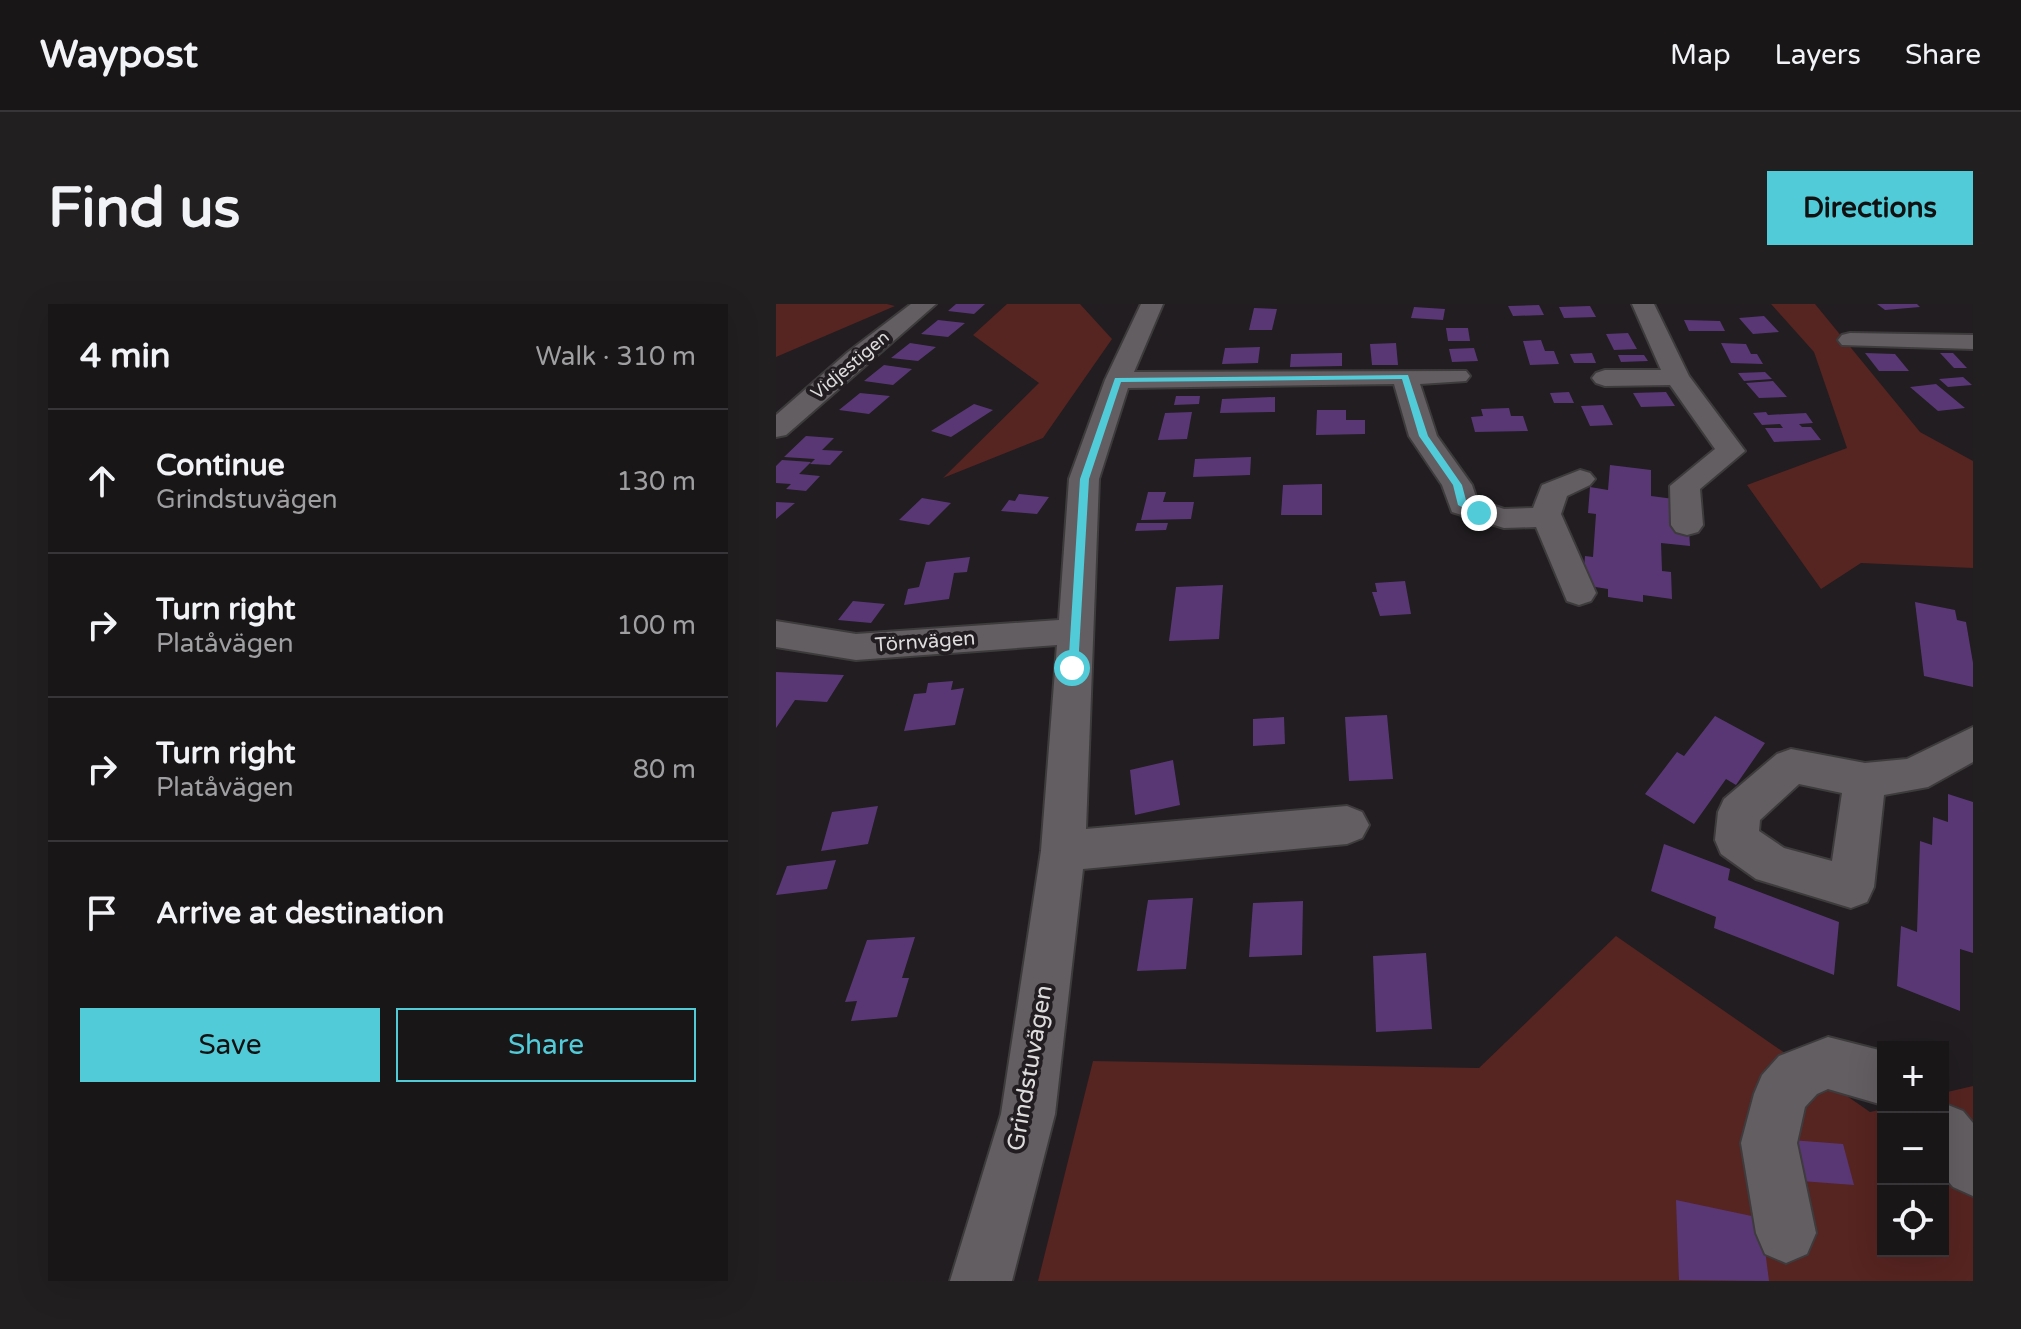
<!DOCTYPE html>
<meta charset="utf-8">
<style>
body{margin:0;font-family:"Varela Round",sans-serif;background:#221f21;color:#f1f3f6}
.controls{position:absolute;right:24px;bottom:24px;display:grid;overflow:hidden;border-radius:0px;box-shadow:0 8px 32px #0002}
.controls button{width:72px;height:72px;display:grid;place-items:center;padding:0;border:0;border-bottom:2px solid #373537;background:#191618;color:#f1f3f6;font:40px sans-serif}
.stop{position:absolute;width:24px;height:24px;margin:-18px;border:6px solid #52cbd9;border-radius:50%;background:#fff}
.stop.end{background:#52cbd9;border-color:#fff;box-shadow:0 2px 8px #0008}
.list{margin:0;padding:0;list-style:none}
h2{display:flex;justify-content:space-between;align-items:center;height:104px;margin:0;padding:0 32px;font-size:34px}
h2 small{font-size:26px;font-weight:400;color:#9f9fa2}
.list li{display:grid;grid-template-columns:52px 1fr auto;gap:24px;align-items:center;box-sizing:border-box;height:144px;padding:0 32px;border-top:2px solid #373537}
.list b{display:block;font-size:30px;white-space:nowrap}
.list p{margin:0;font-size:26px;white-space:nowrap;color:#9f9fa2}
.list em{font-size:26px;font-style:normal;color:#9f9fa2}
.actions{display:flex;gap:16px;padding:24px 32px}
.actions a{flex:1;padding:18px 0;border:2px solid #52cbd9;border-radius:0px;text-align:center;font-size:28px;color:#52cbd9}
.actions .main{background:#52cbd9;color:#111}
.icon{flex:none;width:44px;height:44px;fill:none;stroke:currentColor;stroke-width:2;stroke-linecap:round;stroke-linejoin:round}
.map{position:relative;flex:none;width:1197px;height:977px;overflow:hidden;border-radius:0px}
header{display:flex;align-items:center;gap:48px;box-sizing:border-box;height:112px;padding:0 40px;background:#191618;border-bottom:2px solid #373537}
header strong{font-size:38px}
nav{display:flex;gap:44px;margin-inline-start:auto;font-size:28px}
.intro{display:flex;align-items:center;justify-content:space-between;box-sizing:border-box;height:192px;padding:0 48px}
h1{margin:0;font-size:56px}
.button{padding:20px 36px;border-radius:0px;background:#52cbd9;color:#111;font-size:28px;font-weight:700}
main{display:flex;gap:48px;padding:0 48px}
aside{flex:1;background:#191618;border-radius:0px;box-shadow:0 8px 32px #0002}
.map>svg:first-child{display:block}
</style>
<header>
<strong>Waypost</strong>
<nav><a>Map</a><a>Layers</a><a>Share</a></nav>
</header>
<div class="intro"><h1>Find us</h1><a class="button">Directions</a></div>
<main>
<aside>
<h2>4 min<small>Walk · 310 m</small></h2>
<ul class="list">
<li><svg class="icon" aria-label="ahead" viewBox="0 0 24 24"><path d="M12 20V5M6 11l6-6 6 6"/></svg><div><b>Continue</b><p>Grindstuvägen</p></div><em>130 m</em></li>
<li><svg class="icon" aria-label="right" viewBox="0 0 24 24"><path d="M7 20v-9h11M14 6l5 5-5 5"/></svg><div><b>Turn right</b><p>Platåvägen</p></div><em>100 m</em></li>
<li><svg class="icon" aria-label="right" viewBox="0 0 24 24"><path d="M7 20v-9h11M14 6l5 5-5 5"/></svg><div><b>Turn right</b><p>Platåvägen</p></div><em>80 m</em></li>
<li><svg class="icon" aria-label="arrive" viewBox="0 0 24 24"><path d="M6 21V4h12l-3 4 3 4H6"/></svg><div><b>Arrive at destination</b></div></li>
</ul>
<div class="actions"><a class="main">Save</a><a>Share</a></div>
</aside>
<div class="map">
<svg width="1197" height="977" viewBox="0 0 1197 977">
<rect width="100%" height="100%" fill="#211d20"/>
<g fill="#562421">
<polygon points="0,0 111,0 119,2 0,53"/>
<polygon points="231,0 304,0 336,35 267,134 167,174 263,79 197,31"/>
<polygon points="995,0 1039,0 1144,128 1197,157 1197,264 1085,259 1045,285 971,181 1071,144 1038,48"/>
<polygon points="840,632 1094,808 1107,805 1107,947 1167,947 1167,789 1197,782 1197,977 262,977 317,757 703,764"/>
</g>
<g fill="#593774">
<polygon points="180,0 209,0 198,10 172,7"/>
<polygon points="1101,0 1141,0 1144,3 1109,6"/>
<polygon points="763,1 768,11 737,12 732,2"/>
<polygon points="814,2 820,13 788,14 783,3"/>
<polygon points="638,3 669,5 667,16 635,14"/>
<polygon points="478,4 501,5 496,26 473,26"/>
<polygon points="988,12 1003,28 977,30 963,14"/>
<polygon points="162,16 189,19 172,33 145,30"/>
<polygon points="908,16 944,17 949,27 913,27"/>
<polygon points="670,24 692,24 694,37 672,37"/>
<polygon points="852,29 861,45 838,46 830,30"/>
<polygon points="765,36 769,47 778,47 783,60 754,61 747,37"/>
<polygon points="134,39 160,43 142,57 115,54"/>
<polygon points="620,39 622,61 596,61 594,40"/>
<polygon points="945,39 970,40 975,50 981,50 987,60 955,59"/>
<polygon points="484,43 482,59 446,60 449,44"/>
<polygon points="698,44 702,57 676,58 673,45"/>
<polygon points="566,49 566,62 514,63 515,50"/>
<polygon points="816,49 820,59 798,59 794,50"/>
<polygon points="1089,49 1119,50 1133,67 1103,67"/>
<polygon points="1164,49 1177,49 1191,64 1178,64"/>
<polygon points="842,51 868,51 872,57 845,58"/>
<polygon points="108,61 136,65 117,81 88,77"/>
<polygon points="989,68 996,75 968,77 962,69"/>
<polygon points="1187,73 1196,81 1172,83 1163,75"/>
<polygon points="997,77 1011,93 983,94 970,79"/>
<polygon points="1160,80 1189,104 1162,107 1134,83"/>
<polygon points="793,88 798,99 778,99 774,89"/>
<polygon points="890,88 899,102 865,103 857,89"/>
<polygon points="84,89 114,92 93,110 63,106"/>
<polygon points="400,92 424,92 423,100 398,101"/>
<polygon points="499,93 499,108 444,109 446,95"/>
<polygon points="198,100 217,106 175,133 155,127"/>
<polygon points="827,101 837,121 814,122 805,102"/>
<polygon points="733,104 735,112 747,112 752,127 699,128 695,113 707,112 705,105"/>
<polygon points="541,106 570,106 570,116 589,116 589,130 540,131"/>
<polygon points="416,108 411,135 382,136 389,109"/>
<polygon points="990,108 992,111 1030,109 1037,119 1023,120 1026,123 1035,123 1045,136 998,138 989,124 1007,124 1004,120 986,121 977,109"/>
<polygon points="30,132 58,134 46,146 67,147 54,161 34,160 39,155 8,153"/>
<polygon points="475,153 474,171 417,173 419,155"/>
<polygon points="6,156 35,158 23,170 44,172 30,187 10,185 15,180 0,179 0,162"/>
<polygon points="834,161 875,166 875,192 898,195 913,226 914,242 885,239 886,267 895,268 896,295 867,291 867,298 832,293 832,285 807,281 809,252 817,253 820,210 812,209 814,183 832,186"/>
<polygon points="546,180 546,211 505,211 507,181"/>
<polygon points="372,188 390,188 387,198 418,198 415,215 365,216"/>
<polygon points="243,190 273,193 261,210 225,207 233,196 239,197"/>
<polygon points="146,194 175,199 153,221 123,216"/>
<polygon points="0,198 19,199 0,215"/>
<polygon points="361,219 392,219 390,226 359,227"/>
<polygon points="194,253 191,268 178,269 173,295 128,301 132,285 143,283 150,258"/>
<polygon points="629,277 635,310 604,312 596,288 601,288 599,279"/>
<polygon points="447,281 443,335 393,337 400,283"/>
<polygon points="77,297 109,300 95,319 62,316"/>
<polygon points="1139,298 1179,306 1181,316 1190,318 1197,359 1197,383 1148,372"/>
<polygon points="0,368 68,371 51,398 19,396 0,424"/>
<polygon points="177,377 175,386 188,384 179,421 128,427 138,390 150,389 152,379"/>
<polygon points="611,411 617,475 573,477 569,413"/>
<polygon points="939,412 989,439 960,481 950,475 918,520 869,490 901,448 908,452"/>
<polygon points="508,413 509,440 477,442 477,415"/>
<polygon points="397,456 404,501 359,511 354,466"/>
<polygon points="1172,490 1197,498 1197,649 1184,645 1184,707 1121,682 1125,622 1141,628 1144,537 1156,541 1157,513 1172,518"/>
<polygon points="102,502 92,540 45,547 56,508"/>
<polygon points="888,540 954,565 952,576 1063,618 1058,671 938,624 940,613 875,587"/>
<polygon points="60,556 51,585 0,591 11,562"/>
<polygon points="417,594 410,665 361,667 372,596"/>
<polygon points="527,597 526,651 473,653 477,599"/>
<polygon points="139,633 126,674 133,674 121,713 75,717 81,697 69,698 91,636"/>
<polygon points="650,649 656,725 600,728 597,652"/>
<polygon points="1015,836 1067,840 1078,881 1025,877"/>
<polygon points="900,896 985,914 993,977 903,976"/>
</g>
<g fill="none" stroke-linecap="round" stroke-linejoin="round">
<g stroke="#3e3b3d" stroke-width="4">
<g id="minor">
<polygon points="135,0 160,0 10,131 0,133 0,111 72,48"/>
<polygon points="365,0 387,0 358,68 690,67 694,72 690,77 644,80 661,132 696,181 701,196 728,205 757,204 766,181 804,166 814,169 819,175 814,181 791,192 785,210 820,289 815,297 803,301 791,297 760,223 728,224 676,208 666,181 633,132 618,80 352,84 323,175 310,525 571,502 586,508 593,521 586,534 571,540 307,565 279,810 236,977 174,977 225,810 265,547 281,341 80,356 0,343 0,317 80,330 283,316 293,175 329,76"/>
<polygon points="856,0 878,0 913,72 969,147 924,185 927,221 922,228 911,231 900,228 895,221 894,182 939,145 894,81 829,82 820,79 816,74 820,69 829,66 885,66"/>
<polygon points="1074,29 1197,31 1197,45 1066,41 1062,36 1066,31"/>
<path d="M1197,423V458L1152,483L1108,491L1098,583L1091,598L1075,604L980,575L945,550L939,536L942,508L948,495L1001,450L1015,445L1089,459L1131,455ZM1023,480L1066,489L1056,557L1008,544L983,527L984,516Z"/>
<polygon points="1052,733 1107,747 1107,801 1052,785 1041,790 1029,803 1021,839 1040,929 1031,950 1010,959 989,950 980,929 965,839 978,790 986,771 1003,752"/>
<polygon points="1167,799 1187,807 1197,819 1197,892 1177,883 1167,871"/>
</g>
</g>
<use href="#minor" fill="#635e62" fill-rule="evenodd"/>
</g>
<polygon fill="#52cbd9" points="632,71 652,132 686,181 691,200 707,207 707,211 700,211 682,201 677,181 643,132 626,75 345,78 313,175 302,364 292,367 304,175 339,74"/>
<g text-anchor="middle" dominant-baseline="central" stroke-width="8" stroke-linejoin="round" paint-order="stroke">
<g font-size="18" fill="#dedbdd" stroke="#211d20">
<text transform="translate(74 61) rotate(-40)">Vidjestigen</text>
</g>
<g font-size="20" fill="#dedbdd" stroke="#211d20">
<text transform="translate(149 338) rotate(-4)">Törnvägen</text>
</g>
<g font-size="24" fill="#dedbdd" stroke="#211d20">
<text transform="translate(254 764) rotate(-80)">Grindstuvägen</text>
</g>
</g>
</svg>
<div class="controls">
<button>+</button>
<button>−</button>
<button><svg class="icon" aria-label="locate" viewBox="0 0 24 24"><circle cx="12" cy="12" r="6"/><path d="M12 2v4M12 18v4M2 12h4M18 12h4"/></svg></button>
</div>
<div class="stop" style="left:296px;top:364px"></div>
<div class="stop end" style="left:703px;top:209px"></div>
</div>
</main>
